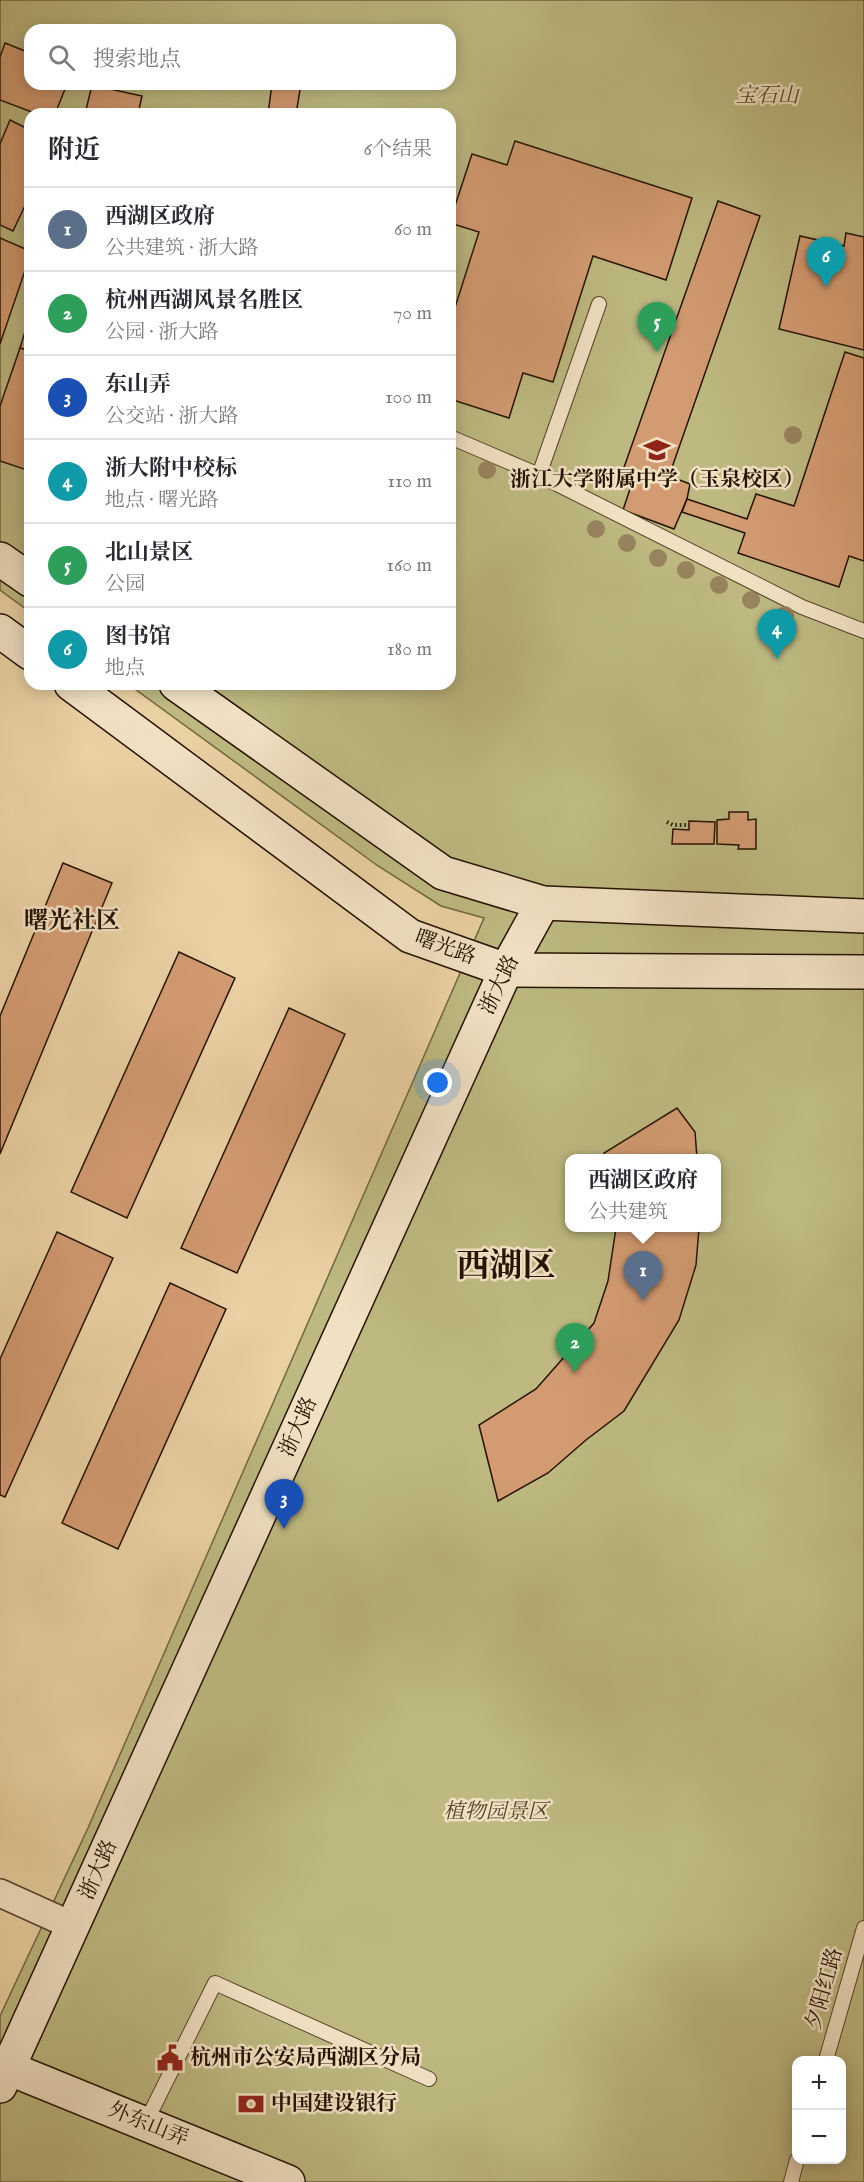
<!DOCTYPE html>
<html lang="zh">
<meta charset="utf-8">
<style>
body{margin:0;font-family:"IM FELL English","Noto Serif SC",serif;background:#f7f7f7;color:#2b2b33}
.controls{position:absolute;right:18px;bottom:18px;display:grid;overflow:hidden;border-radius:12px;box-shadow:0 3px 15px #0003}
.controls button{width:54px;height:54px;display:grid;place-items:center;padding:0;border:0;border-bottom:2px solid #e1e1e2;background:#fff;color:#2b2b33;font:30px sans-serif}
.you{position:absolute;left:438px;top:1083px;width:21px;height:21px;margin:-15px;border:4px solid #fff;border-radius:50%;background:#1a73e8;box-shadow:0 0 0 9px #1a73e833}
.badge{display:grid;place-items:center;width:39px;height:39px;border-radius:50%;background:#8f2418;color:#fff;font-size:20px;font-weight:700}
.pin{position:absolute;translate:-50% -50px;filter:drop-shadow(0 2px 3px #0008)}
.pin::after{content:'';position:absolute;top:32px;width:21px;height:18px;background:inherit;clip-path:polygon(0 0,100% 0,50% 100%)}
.popup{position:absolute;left:565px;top:1154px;width:156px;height:78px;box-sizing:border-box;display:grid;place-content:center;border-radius:12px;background:#fff;filter:drop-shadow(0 2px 4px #0005);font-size:20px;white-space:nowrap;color:#7c7c81}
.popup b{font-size:22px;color:#2b2b33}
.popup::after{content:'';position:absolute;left:50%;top:100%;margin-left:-12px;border:12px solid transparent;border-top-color:#fff}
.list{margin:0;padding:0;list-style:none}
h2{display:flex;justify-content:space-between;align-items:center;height:78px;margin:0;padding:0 24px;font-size:26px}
h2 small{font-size:20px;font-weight:400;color:#7c7c81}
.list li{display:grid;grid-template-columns:39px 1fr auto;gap:18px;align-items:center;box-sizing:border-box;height:84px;padding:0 24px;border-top:2px solid #e1e1e2}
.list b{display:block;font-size:22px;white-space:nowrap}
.list p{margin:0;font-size:20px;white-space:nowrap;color:#7c7c81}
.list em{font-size:20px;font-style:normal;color:#7c7c81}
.icon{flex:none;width:33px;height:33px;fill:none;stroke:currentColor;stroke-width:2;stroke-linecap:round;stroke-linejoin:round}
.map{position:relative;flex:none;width:864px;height:2182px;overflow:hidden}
.search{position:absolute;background:#fff;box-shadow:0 3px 15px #0003;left:24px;top:24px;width:432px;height:66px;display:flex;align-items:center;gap:15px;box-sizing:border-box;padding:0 21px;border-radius:18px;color:#7c7c81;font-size:22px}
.panel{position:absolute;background:#fff;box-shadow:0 3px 15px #0003;left:24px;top:108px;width:432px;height:582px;border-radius:18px}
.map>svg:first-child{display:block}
</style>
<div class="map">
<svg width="864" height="2182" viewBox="0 0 864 2182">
<rect width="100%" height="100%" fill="#ead1a3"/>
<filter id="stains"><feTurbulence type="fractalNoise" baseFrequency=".00333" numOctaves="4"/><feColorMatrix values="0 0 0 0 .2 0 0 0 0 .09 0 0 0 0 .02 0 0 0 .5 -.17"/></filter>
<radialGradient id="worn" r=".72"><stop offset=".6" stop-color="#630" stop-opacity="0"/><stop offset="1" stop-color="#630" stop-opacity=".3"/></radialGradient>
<path fill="#bdb981" stroke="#716640" stroke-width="1.5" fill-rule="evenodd" d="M0,0H864V2182H0V2016L88,1828L484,918L441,906L378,866L128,684H450V114H30V612L0,590ZM30,30H450V84H30ZM570,1158H716V1228H570ZM796,2060H842V2160H796Z"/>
<g fill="#d39b72" stroke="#251300" stroke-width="1.5">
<polygon points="5,43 30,53 30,84 67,84 55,114 37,114 0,100 0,57"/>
<polygon points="272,84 301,84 296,114 268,114"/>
<polygon points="92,85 142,96 138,114 85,114"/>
<polygon points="10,120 30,130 30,195 13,231 0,225 0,144"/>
<polygon points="515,141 692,198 666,280 593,256 553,382 523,373 509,418 450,399 450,323 479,232 450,223 450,221 472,154 507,165"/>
<polygon points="718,201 760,216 669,476 690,484 687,499 674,529 623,510 634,477 622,473"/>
<polygon points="846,233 864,237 864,350 779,329 800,236 844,246"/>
<polygon points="0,238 30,251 30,256 0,344"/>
<polygon points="30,315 30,351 20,348"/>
<polygon points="20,348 30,351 30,471 0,461 0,406"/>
<polygon points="845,352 864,358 864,561 849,556 839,587 738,553 745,533 682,512 687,499 747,519 756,494 794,506"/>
<polygon points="729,812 748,812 748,820 756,819 756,849 738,849 739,845 717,844 717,820 729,819"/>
<polygon points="689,821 715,822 714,844 672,844 673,829 689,830"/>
<polygon points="63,863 112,883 0,1154 0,1016"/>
<polygon points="179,952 235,978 127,1218 71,1192"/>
<polygon points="289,1008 345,1034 237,1273 181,1248"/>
<polygon points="677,1108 695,1132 697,1158 605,1158 604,1153"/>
<polygon points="616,1228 699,1228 696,1265 679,1320 624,1411 586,1440 548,1473 498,1501 479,1425 536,1389 594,1323 608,1281"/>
<polygon points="57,1232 113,1258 5,1497 0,1495 0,1359"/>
<polygon points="170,1283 226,1309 118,1549 62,1523"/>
</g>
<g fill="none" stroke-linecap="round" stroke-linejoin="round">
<g stroke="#564229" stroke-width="16">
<g id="lane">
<polyline points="450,437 539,475 802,607 864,631"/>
<polyline points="539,475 599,304"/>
<polyline points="826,2060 864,1928"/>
<polyline points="145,2124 215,1983 429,2079"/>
<polyline points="791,2182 797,2160"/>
</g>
</g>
<g stroke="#564229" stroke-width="30">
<polyline id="street" points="0,1893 73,1926"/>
</g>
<g stroke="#251300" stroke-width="36">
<g id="secondary">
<polyline points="0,559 30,580"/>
<polyline points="0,631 30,653"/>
<polyline points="71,684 410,936 506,970 864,972"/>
<polyline points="176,684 443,873 543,903 864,916"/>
<polyline points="8,2068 288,2182"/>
<polyline points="0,2086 506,970 543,903"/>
</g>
</g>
<polyline stroke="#251300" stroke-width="4" stroke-dasharray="1.5 3" stroke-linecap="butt" points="667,822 673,825 689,825"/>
<use href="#lane" stroke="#f1e1c3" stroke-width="14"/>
<use href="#street" stroke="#f1e1c3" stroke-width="27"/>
<use href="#secondary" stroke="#f1e1c3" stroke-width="33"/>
</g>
<g fill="#97845f">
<circle cx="793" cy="435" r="9"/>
<circle cx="487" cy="470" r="9"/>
<circle cx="596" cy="529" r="9"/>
<circle cx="627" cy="543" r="9"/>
<circle cx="658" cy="558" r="9"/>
<circle cx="686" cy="570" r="9"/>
<circle cx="719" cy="585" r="9"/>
<circle cx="751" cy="600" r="9"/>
<circle cx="785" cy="615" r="9"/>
</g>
<defs>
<g id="school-bare" transform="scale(2.07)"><path d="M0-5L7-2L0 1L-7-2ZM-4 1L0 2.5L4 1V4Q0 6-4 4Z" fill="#8f2418" stroke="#f1e1c3" stroke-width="2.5" paint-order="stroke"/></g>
<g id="civic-bare" transform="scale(2.07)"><path d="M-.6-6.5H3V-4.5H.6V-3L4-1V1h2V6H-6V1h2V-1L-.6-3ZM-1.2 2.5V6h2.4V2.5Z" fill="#8f2418" stroke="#f1e1c3" stroke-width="2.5" paint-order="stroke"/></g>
<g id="bank-bare" transform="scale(2.07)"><path d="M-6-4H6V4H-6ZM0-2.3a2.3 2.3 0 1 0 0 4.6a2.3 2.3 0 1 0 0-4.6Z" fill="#8f2418" stroke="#f1e1c3" stroke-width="2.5" paint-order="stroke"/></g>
</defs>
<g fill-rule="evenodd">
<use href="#school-bare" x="657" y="450"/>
<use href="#civic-bare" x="170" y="2058"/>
<use href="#bank-bare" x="251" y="2104"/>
</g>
<g text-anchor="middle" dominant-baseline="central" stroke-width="5" stroke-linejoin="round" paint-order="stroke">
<g font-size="21" font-style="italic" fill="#534527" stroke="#f1e1c3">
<text x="767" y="96">宝石山</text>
<text x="496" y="1812">植物园景区</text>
</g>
<g font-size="21" font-weight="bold" fill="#251300" stroke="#f1e1c3" text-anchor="start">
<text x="657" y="480" text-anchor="middle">浙江大学附属中学（玉泉校区）</text>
<text x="190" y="2058">杭州市公安局西湖区分局</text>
<text x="271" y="2104">中国建设银行</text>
</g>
<g font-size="21" fill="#251300" stroke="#f1e1c3">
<text transform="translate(445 948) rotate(20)">曙光路</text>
<text transform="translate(500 985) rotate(-64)">浙大路</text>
<text transform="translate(299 1427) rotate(-66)">浙大路</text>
<text transform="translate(99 1870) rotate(-66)">浙大路</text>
<text transform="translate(825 1989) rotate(-74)">夕阳红路</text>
<text transform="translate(148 2125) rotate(22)">外东山弄</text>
</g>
<g font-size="24" font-weight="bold" fill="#251300" stroke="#f1e1c3">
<text x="72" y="921">曙光社区</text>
</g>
<g font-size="33" font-weight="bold" fill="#251300" stroke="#f1e1c3">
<text x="506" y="1267">西湖区</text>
</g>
</g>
<rect width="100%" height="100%" filter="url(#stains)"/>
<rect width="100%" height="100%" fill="url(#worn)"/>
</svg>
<div class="controls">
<button>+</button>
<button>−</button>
</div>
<div class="you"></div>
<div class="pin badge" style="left:643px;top:1301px;background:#5c6f8a">1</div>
<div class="popup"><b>西湖区政府</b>公共建筑</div>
<div class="pin badge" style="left:575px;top:1373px;background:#2e9e5b">2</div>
<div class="pin badge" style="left:284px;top:1529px;background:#1a4fb4">3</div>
<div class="pin badge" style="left:777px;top:659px;background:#0f9aa8">4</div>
<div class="pin badge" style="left:657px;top:352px;background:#2e9e5b">5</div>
<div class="pin badge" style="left:826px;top:287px;background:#0f9aa8">6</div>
<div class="search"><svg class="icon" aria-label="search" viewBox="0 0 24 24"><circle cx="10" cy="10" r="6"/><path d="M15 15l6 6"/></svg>搜索地点</div>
<section class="panel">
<h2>附近<small>6个结果</small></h2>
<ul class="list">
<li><span class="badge" style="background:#5c6f8a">1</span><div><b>西湖区政府</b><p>公共建筑 · 浙大路</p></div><em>60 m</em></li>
<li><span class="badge" style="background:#2e9e5b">2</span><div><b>杭州西湖风景名胜区</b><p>公园 · 浙大路</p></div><em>70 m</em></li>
<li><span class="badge" style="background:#1a4fb4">3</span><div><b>东山弄</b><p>公交站 · 浙大路</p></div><em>100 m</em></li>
<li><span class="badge" style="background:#0f9aa8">4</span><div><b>浙大附中校标</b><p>地点 · 曙光路</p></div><em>110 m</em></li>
<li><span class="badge" style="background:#2e9e5b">5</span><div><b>北山景区</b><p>公园</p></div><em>160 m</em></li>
<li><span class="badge" style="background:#0f9aa8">6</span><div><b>图书馆</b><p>地点</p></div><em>180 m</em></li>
</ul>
</section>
</div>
